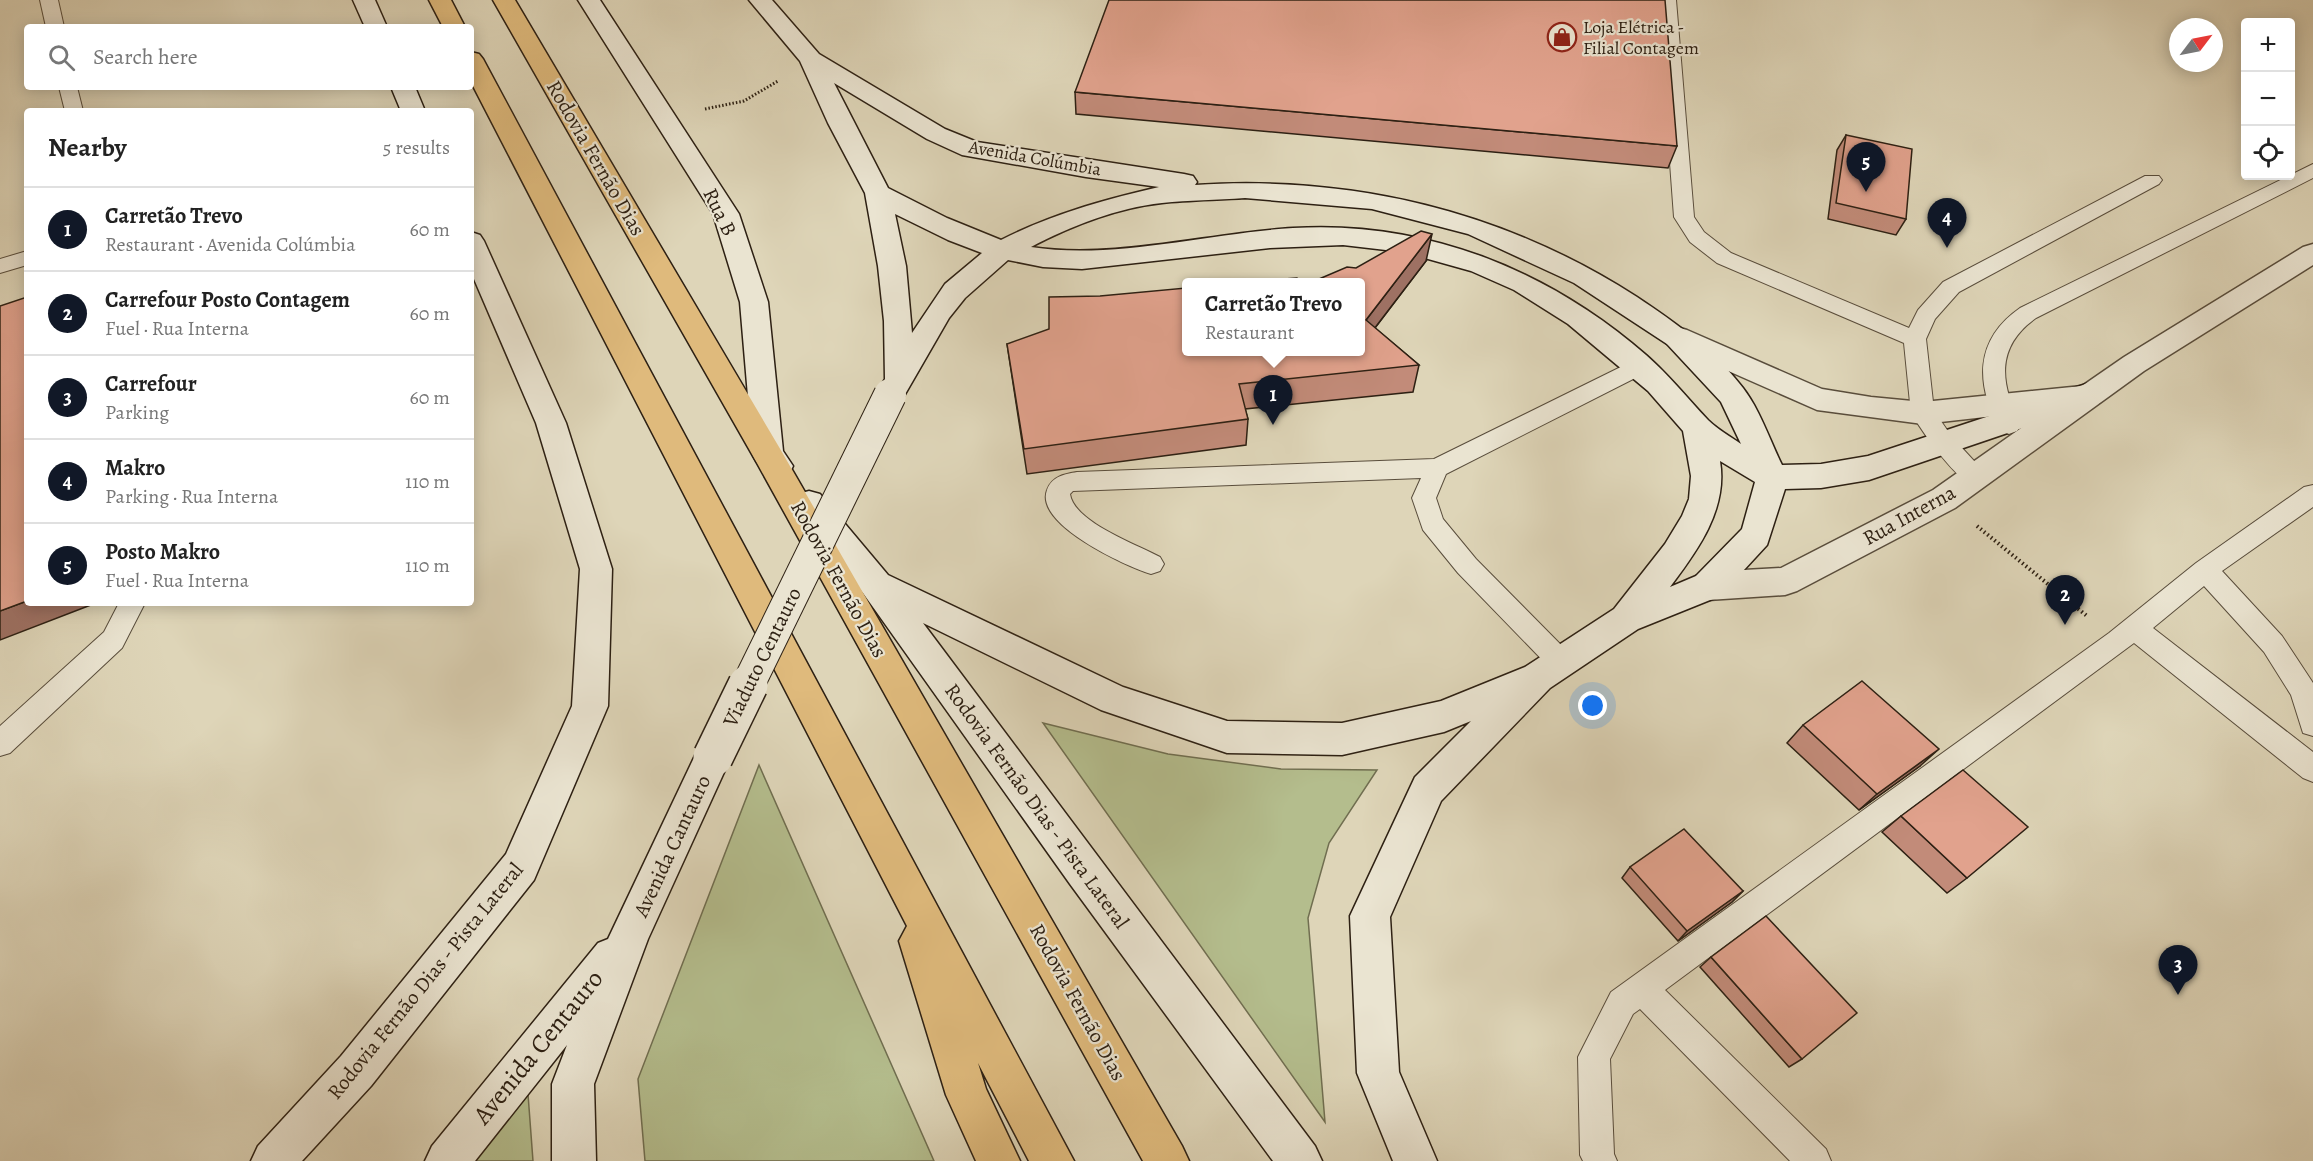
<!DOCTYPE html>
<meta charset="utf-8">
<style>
body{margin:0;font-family:Alegreya,serif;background:#f6f6f6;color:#222}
.controls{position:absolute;right:18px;top:18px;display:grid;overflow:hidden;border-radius:6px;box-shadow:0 3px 15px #0003}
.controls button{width:54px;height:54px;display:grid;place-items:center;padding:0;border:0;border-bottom:2px solid #e0e0e0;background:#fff;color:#222;font:30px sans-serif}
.compass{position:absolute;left:2169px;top:18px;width:54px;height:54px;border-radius:50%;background:#fff;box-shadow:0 3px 15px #0003;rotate:58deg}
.you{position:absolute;left:1593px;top:706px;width:21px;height:21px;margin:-15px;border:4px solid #fff;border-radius:50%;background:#1a73e8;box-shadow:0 0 0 9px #1a73e833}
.badge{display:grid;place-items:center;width:39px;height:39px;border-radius:50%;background:#111827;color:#fff;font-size:20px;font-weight:700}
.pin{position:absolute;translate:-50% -50px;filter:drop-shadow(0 2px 3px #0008)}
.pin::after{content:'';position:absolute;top:32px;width:21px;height:18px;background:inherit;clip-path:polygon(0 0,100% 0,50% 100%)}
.popup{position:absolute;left:1182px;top:278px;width:183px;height:78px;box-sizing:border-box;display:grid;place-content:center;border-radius:6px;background:#fff;filter:drop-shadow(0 2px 4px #0005);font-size:20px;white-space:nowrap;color:#767676}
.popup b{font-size:22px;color:#222}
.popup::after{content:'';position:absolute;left:50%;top:100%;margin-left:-12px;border:12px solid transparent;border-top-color:#fff}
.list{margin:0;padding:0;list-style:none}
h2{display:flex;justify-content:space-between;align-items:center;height:78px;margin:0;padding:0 24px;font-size:26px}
h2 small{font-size:20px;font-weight:400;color:#767676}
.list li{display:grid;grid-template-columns:39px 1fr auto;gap:18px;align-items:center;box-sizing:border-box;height:84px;padding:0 24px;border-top:2px solid #e0e0e0}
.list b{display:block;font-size:22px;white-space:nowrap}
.list p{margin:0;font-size:20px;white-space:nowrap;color:#767676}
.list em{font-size:20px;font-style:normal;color:#767676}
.icon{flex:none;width:33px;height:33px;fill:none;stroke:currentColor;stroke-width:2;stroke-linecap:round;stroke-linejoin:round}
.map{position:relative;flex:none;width:2313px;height:1161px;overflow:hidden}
.search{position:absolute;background:#fff;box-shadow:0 3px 15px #0003;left:24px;top:24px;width:450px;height:66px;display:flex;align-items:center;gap:15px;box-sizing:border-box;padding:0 21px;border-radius:6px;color:#767676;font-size:22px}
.panel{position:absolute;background:#fff;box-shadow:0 3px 15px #0003;left:24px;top:108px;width:450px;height:498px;border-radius:6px}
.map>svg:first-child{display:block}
</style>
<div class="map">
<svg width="2313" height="1161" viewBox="0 0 2313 1161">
<rect width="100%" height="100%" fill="#ded5b8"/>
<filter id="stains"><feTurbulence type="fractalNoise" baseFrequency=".00333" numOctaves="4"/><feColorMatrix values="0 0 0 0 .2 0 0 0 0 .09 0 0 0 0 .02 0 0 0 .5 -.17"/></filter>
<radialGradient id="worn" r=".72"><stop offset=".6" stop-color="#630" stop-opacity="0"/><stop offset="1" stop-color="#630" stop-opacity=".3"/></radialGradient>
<g fill="#b4bd8d" stroke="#706e50" stroke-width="1.5">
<polygon points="1043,723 1168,754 1281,769 1377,770 1329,843 1308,918 1325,1122"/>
<polygon points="759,765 934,1161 645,1161 638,1079"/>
<polygon points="528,1094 533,1161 465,1161"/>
</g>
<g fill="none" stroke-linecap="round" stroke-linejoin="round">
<g stroke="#594d3c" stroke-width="2">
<g id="lane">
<polygon points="40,0 58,0 64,27 46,27"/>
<path d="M1658,0H1676L1694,217L1704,232L1731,253L1909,328L1918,310L1943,282L2145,176H2159L2162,180L2159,184L1959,292L1935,319L1926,339L1934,411L1952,437L1987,475L1983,482C1982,482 1976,484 1974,484C1957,483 1920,428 1911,413L1904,343L1717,263L1690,242L1674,217Z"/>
<polygon points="59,87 77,87 83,111 65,111"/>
<path d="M2313,164V178L2036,318C1995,347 2000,384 2021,425L2017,431L2009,434L2001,431C1975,385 1974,340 2020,308Z"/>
<polygon points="27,251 27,265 0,273 0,259"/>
<path d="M1639,358L1647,360L1650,366L1647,372L1446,474L1436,498L1443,519L1476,559L1570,654L1574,662L1570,670L1561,673L1552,670L1458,573L1423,530L1412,498L1421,478L1073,491L1070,494C1074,522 1136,544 1160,557L1164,564L1160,571L1151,574C1125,566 1034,524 1047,490C1052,476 1065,474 1077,472L1434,459Z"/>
<polygon points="2313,485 2313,507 2222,571 2282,636 2313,683 2313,736 2303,733 2291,695 2264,652 2204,586 2153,628 2313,752 2313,782 2303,778 2134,643 1665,990 1826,1149 1831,1161 1790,1161 1640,1009 1633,1014 1610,1059 1614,1154 1617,1161 1583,1161 1580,1155 1578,1057 1611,992 2109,633 2196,563 2304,487"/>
<polygon points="119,603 145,603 122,648 10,753 0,756 0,726 104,632"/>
</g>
</g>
<g stroke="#594d3c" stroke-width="3">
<polygon id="street" points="2313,244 2313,265 2144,371 1955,508 1797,591 1785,595 1708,600 1696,596 1691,586 1696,576 1708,572 1781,568 1933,490 2047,410 1923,424 1817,410 1667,344 1663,337 1667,330 1677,327 1687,330 1822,389 1871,397 1923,402 2082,386 2124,357 2303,247"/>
</g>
<g stroke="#2d2013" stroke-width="3">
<g id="secondary">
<polygon points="353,0 375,0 387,27 365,27"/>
<path d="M578,0H600L739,214L768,302L783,451L793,466L789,474C771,480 761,471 753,455L740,302L713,214Z"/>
<path d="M749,0H772L819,54L945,129L977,142L1184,174L1193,176L1197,182L1195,185C1353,175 1504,211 1637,297C1676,323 1714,350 1743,388C1760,410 1770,441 1782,465L1821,464L1868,456L2089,383L2099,386L2104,394L2099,402L1869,480L1821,488L1785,489L1767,545L1720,596L1638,629L1550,688L1441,801L1390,917L1399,1072L1437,1161H1393L1357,1073L1350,916L1415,777L1471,721L1444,732L1342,755L1227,753L1101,710L923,623L1315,1146L1322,1161H1273L1070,884L863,593L798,512L793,503L798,494L809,491L820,494L888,575L1123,687L1227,721L1342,723L1441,701L1525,667L1614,609L1665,544L1682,516L1689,499L1691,476L1683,431L1648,391L1568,324L1514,290L1471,271L1403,252L1343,245L1270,248L1082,269L1043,267L1008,260L965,298L949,318L900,403L890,406L880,403L875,395L885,379L884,321L878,266L865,193L828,123L800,61ZM834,83L927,139L962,155L1086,177L1159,187C1103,200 1052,214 1001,240L947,218L888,188ZM1245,198L1372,209L1468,234L1574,283L1667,344L1721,402L1741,444C1731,437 1717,429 1708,420C1686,397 1670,376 1646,355C1547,269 1424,220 1293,228C1209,233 1114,260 1031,247C1071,226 1117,208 1162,203C1189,200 1217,200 1245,198ZM895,214L948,240L982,253L945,284L912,333L906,266ZM1720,461L1755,482L1742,529L1696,576L1670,587C1698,550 1728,509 1720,461Z"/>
<polygon points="391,87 415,87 425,111 401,111"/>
<polygon points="471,232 480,235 484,241 566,423 612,569 608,706 534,880 371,1086 302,1161 251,1161 258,1146 341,1056 506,854 572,706 580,569 536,423 471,272"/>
<polygon points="713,741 726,745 731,757 648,939 594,1084 596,1161 552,1161 552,1084 567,1045 475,1161 425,1161 432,1146 598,943 608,939 700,745"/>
</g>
</g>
<g stroke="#2d2013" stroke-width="3">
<g id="highway">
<polygon points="429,0 451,0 465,27 443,27"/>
<polygon points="493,0 515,0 779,447 1182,1146 1189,1161 1143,1161 757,463"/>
<polygon points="471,52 479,54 483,59 1074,1161 1029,1161 978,1063 986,1089 1020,1161 976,1161 946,1095 899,941 907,926 471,82"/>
</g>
</g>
<polyline stroke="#2d2013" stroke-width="3" stroke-dasharray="1.5 2" stroke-linecap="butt" points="705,109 744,101 778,81"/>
<polyline stroke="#2d2013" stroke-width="4" stroke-dasharray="1.5 3" stroke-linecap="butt" points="1977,526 2087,616"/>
<use href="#lane" fill="#eae4d1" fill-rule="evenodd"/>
<use href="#street" fill="#eae4d1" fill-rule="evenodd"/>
<use href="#secondary" fill="#eae4d1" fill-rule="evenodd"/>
<use href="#highway" fill="#dfba7c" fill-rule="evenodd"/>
<g stroke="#2d2013" stroke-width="34" stroke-linecap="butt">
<polyline id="secondary-bridge-far1" points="747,687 890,395"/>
</g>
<g stroke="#2d2013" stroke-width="42" stroke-linecap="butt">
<polyline id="secondary-bridge" points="713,757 748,685"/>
</g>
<use href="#secondary-bridge-far1" stroke="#eae4d1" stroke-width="32"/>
<use href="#secondary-bridge" stroke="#eae4d1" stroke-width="39"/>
</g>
<g fill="#c28b79" stroke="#2d2013" stroke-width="1.5">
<polygon points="1075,92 1677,146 1668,168 1076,114"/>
<polygon points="1846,135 1906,219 1896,235 1828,219 1837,150"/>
<polygon points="1426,261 1375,328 1419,365 1413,392 1245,409 1248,419 1246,445 1027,474 1007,344 1186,351"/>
<polygon points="1803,725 1920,766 1859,810 1787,743"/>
<polygon points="1901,816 1967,878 1947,893 1882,832"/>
<polygon points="1630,867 1743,891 1732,902 1678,941 1622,878"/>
<polygon points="1711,957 1802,1059 1789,1067 1700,967"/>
</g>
<g fill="#9e7163" stroke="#2d2013" stroke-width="1.5">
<polygon points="1432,234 1426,261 1361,346 1366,320"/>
<polygon points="27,601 27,603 96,603 0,640 0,611"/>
<polygon points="1939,749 1920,766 1859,810 1877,794"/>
<polygon points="1743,891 1732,902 1678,941 1687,931"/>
</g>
<g fill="#e1a28d" stroke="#2d2013" stroke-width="1.5">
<polygon points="1109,0 1665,0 1677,146 1075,92"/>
<polygon points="1846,135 1912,149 1906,219 1836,203"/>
<polygon points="1421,231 1432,234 1366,320 1419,365 1239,384 1248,419 1024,449 1007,344 1049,329 1049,297 1100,296 1186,288 1186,351 1360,351 1360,282 1312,282 1347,267 1356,268"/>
<polygon points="1297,278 1299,282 1245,282"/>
<polygon points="27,297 27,601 0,611 0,306"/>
<polygon points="1862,681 1939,749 1877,794 1803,725"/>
<polygon points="1963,770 2028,827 1967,878 1901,816"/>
<polygon points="1684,829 1743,891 1687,931 1630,867"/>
<polygon points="1766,916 1857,1013 1802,1059 1711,957"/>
</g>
<defs>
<g id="shop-ring" transform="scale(1.5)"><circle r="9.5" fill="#eae4d1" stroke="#8f2418" stroke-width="1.5"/><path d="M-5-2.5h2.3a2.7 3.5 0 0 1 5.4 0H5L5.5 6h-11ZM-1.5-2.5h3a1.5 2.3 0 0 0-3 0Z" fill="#8f2418"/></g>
</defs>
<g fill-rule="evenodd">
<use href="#shop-ring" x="1562" y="37"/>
</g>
<g text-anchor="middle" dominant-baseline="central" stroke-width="4.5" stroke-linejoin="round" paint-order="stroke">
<g font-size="18" fill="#2d2013" stroke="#eae4d1" text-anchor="start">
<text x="1583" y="27">Loja Elétrica -<tspan x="1583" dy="21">Filial Contagem</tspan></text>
</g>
<g font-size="18" fill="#2d2013" stroke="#eae4d1">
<text transform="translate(1035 158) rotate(10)">Avenida Colúmbia</text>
</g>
<g font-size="21" fill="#2d2013" stroke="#eae4d1">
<text transform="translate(596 158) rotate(60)">Rodovia Fernão Dias</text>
<text transform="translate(720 212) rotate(64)">Rua B</text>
<text transform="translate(1909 515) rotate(-29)">Rua Interna</text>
<text transform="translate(839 579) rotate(61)">Rodovia Fernão Dias</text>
<text transform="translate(762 657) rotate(-64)">Viaduto Centauro</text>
<text transform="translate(1037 806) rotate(54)">Rodovia Fernão Dias - Pista Lateral</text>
<text transform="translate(672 846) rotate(-65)">Avenida Cantauro</text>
<text transform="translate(425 981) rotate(-51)">Rodovia Fernão Dias - Pista Lateral</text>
<text transform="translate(1078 1002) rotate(61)">Rodovia Fernão Dias</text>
</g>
<g font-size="26" fill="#2d2013" stroke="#eae4d1">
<text transform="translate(538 1047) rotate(-51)">Avenida Centauro</text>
</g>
</g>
<rect width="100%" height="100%" filter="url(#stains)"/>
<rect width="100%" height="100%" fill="url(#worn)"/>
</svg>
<div class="controls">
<button>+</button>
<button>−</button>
<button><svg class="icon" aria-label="locate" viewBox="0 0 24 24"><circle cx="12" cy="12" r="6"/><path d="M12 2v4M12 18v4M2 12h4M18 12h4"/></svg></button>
</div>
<svg class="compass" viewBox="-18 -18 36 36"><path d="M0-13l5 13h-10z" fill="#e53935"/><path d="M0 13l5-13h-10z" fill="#767676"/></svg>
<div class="you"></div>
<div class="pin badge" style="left:1273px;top:425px">1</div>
<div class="popup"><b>Carretão Trevo</b>Restaurant</div>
<div class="pin badge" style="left:2065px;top:625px">2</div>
<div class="pin badge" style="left:2178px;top:995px">3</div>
<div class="pin badge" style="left:1947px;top:248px">4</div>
<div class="pin badge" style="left:1866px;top:192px">5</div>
<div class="search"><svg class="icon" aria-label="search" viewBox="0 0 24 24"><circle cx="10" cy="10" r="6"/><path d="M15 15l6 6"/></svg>Search here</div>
<section class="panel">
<h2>Nearby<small>5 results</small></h2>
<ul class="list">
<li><span class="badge">1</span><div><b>Carretão Trevo</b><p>Restaurant · Avenida Colúmbia</p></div><em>60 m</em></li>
<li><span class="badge">2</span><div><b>Carrefour Posto Contagem</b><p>Fuel · Rua Interna</p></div><em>60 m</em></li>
<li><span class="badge">3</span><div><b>Carrefour</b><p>Parking</p></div><em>60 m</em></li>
<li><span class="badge">4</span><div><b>Makro</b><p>Parking · Rua Interna</p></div><em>110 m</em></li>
<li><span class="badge">5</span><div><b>Posto Makro</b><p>Fuel · Rua Interna</p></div><em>110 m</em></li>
</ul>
</section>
</div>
